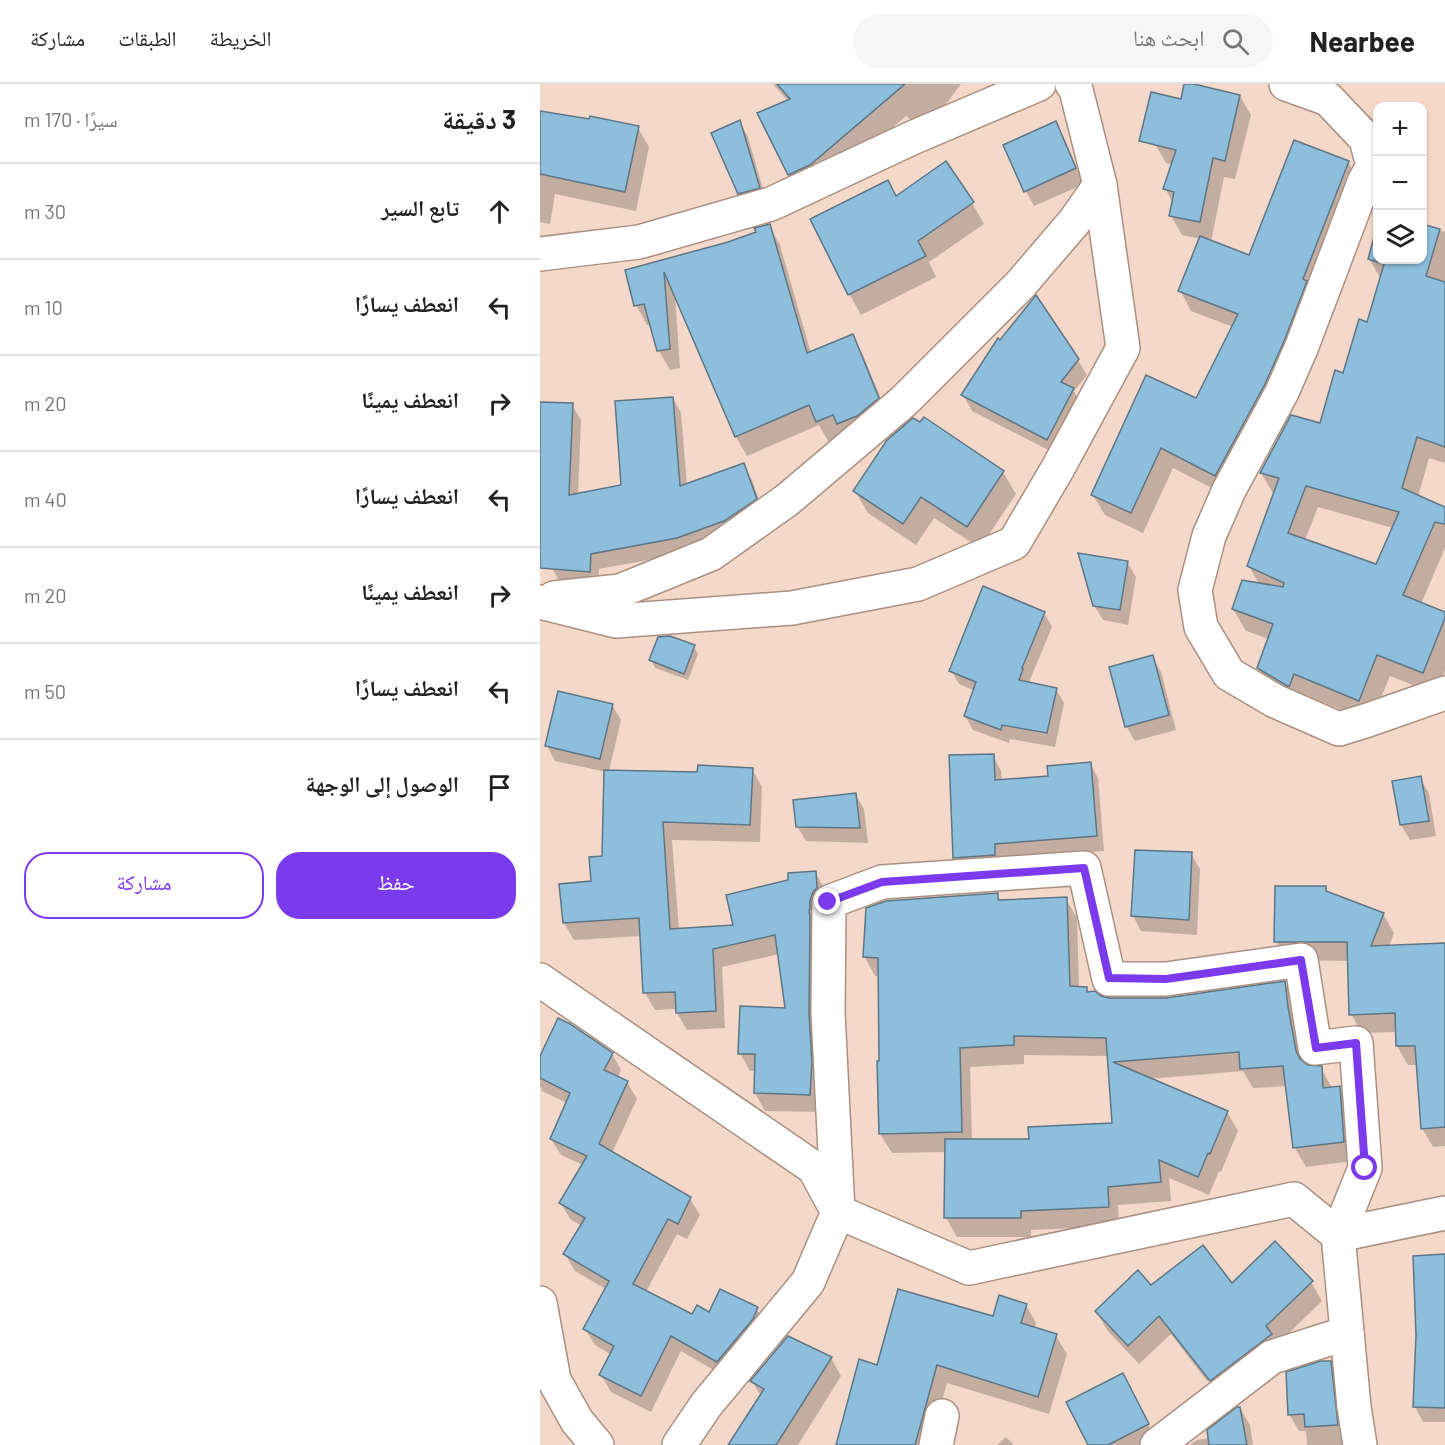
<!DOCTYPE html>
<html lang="ar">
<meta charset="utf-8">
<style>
body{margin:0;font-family:Barlow,"Noto Naskh Arabic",sans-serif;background:#f6f6f6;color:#222;direction:rtl}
.controls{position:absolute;right:18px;top:18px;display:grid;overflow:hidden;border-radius:12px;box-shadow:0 2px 4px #0004}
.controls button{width:54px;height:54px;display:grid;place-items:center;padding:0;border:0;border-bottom:2px solid #e0e0e0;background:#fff;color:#222;font:30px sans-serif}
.stop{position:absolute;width:18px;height:18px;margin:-14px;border:4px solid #7c3aed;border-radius:50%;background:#fff}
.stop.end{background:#7c3aed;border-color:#fff;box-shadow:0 2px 6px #0008}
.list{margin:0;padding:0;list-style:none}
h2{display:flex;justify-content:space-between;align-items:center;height:78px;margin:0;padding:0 24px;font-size:26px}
h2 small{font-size:20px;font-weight:400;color:#767676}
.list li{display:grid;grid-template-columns:39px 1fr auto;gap:18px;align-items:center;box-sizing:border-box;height:96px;padding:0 24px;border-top:2px solid #e0e0e0}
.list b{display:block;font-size:22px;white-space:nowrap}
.list em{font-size:20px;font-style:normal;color:#767676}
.actions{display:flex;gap:12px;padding:18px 24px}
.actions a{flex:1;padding:14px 0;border:2px solid #7c3aed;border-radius:24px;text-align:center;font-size:21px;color:#7c3aed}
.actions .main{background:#7c3aed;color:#fff}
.icon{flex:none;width:33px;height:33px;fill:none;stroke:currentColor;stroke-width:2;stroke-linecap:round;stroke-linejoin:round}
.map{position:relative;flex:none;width:905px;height:1361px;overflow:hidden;direction:ltr}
header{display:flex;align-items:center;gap:36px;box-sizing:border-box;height:84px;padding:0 30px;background:#fff;border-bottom:2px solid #e0e0e0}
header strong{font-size:28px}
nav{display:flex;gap:33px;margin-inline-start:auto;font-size:21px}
.search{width:420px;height:54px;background:#f6f6f6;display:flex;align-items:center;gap:15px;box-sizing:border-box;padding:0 21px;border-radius:33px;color:#767676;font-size:22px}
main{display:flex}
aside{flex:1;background:#fff}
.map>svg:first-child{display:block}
</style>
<header>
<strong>Nearbee</strong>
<div class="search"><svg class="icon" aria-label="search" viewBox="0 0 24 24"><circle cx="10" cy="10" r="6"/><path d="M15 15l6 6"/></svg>ابحث هنا</div>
<nav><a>الخريطة</a><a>الطبقات</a><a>مشاركة</a></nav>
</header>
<main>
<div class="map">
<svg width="905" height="1361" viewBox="0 0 905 1361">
<rect width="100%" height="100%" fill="#f4d9ca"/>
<g fill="#0003" fill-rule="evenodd">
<polygon points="233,0 421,0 386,47 366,32 283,103 262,113 249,91 219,30 248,17"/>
<polygon points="645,0 700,12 711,31 695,95 684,93 671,158 710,173 808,78 820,99 687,412 633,384 603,449 565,431 553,411 657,316 693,243 651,227 640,206 660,155 642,151 631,132 633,119 625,104 633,81 626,79 615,60 642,17"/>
<polygon points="0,28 98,44 109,63 96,127 15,110 10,140 0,138"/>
<polygon points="200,38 208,53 227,119 209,124 200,109"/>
<polygon points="515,39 524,54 544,100 494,122 486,107 465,61"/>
<polygon points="405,80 432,119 444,140 389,178 396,193 321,231 310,211 272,136 356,113"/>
<path d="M882,141L905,148V379L889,374L878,413L905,424V464L881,520L905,530V587L896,610L850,592L831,638L766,611L761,623L731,606L718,584L729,555L706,547L693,525L719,500L709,482L734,411L721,389L781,341L828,240L841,195L829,175L838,148V176H882ZM778,423L853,444L837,482L765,456Z"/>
<polygon points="229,142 240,161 271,269 312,252 323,271 349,334 288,357 279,341 207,372 196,353 135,209 140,284 130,286 119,267 111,240 107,241 96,221 87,187 189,159 218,149"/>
<polygon points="538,276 547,291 534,307 541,321 516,370 432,327 423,311"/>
<polygon points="133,314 141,329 147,401 204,381 212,396 224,430 146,469 59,485 58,502 21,500 12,484 0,450 0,320 32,321 41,336 38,411 82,403"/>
<polygon points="384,335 463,388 476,410 440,464 394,434 376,461 328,429 315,407 380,341"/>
<polygon points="587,478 596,493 588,541 563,536 554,521"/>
<polygon points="504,529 512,543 489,598 516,605 524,619 515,663 470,655 469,659 433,646 425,632 435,607 419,600 411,586"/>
<polygon points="154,563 158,570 148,596 115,584 111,576"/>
<polygon points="612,573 621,588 636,646 595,657 586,642"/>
<polygon points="72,621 81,636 69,687 159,689 212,685 222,703 220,758 132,756 139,846 195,843 250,797 275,788 285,806 280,1028 225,1027 215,1009 216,987 210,987 200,969 247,926 239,870 182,883 185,944 147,946 137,929 137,925 115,926 105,909 102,852 34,856 24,839 53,798 64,774 66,688 15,677 7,662"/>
<polygon points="453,671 461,687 462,697 510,694 550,679 558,694 564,767 463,775 423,789 414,774"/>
<polygon points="880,694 889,709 896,752 870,756 861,741 854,698"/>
<polygon points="315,710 324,725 328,759 266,757 257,742"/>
<polygon points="596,767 651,770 660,785 657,851 601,847 593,832"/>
<polygon points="786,804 789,810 843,830 854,849 849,863 905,861 905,1062 893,1063 882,1044 878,981 868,981 857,962 857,948 822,949 811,930 809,877 747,876 736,857"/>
<path d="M457,810L461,818L526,815L537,834L539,904H546L549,909L561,913L568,915H629L745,899L756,918L766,981L781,984L792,1004L799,1003L810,1022L814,1077L766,1083L755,1064L747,1002L713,1004L703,987L609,995L687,1028L698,1047L681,1088L679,1087L669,1111L629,1094L631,1117L578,1121L579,1142L491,1146V1153H417L406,1134V1068L352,1069L340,1050V892H335L324,872ZM484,971L568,972L574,1041L491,1057L432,1056L430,983L484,980Z"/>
<polygon points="72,970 81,986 78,994 87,998 97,1015 72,1069 150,1115 160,1131 147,1155 137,1150 106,1208 153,1232 216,1224 226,1241 187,1294 141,1267 111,1328 71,1308 61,1291 72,1271 55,1261 45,1245 66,1205 35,1187 25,1170 42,1142 30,1135 21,1119 43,1081 21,1071 11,1055 27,1019 2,1007 0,1002 0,975"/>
<polygon points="905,1172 905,1338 883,1338 875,1323"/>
<polygon points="771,1198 782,1217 681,1315 669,1299 732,1251 732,1247 667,1297 631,1250 599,1280 567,1246 556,1227 611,1203"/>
<polygon points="486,1221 496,1239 495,1245 516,1252 527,1270 509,1330 407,1299 390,1361 297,1361 338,1282"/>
<polygon points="291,1274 301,1292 258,1361 190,1361 221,1312 212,1297"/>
<polygon points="790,1278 800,1295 807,1361 767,1361 766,1347 759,1347 749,1330"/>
<polygon points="591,1306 616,1356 606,1361 550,1361"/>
<polygon points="700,1324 710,1341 713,1361 650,1361 657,1356 670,1354"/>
<polygon points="466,1353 474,1361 457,1361"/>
</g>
<g fill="#8dbfdd" stroke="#5d7584" stroke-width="1.5" fill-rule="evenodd">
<polygon points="237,0 365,0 270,81 248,91 217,29 250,15"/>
<polygon points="644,0 654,0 700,11 685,77 673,74 660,138 629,132 634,108 623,105 636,66 599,57 611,8 641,15"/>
<polygon points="0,27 49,35 50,32 99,42 85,108 0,90"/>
<polygon points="200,36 220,104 198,110 171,49"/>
<polygon points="516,37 536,84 484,108 463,61"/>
<polygon points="754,56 809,77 763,195 767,197 745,255 725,300 675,392 621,364 591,429 551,411 606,291 656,314 698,230 638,207 660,152 709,171"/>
<polygon points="406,77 434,118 378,157 386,172 308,211 270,135 348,96 356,112"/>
<polygon points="230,140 267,269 313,250 339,314 317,332 297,340 293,331 276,338 269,321 195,353 124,188 130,265 117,267 104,220 94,222 85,186 188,158 216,148 214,144"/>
<path d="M882,140L900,145L886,192L905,198V363L877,353L862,404L905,423V439L904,440L895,438L863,511L905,528V534L883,589L837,571L819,617L754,590L749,603L717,584L733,540L692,525L702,496L743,503L744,499L707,482L739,394L720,389L751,331L780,339L795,286L803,289L819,235L827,238L844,180L828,175L837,142V176H882ZM766,402L859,428L836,480L748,449Z"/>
<polygon points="496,211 539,275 521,298 534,304 507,356 421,311 458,254 460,256"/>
<polygon points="133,313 140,402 204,379 217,415 184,437 137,454 51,470 50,488 0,484 0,318 33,319 29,411 81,401 75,317"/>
<polygon points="384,333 464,387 427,443 381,413 363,440 313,407 347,356 373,334 380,338"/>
<polygon points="538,469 588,477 580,526 553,522"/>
<polygon points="443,502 505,528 482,584 483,585 479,596 517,604 507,649 462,641 461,646 424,632 436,598 409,587"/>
<polygon points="130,552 155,561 144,590 109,576 118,553"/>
<polygon points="613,571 629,631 585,643 569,583"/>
<polygon points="18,607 73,620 60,675 5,662"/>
<polygon points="454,670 455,696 508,692 507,682 551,678 557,752 455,760 455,771 413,774 409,671"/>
<polygon points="158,681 213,684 210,741 123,738 130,845 193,841 186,811 248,796 248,789 276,787 277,804 273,808 270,817 270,825 269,826 270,834 269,930 272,978 270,1011 214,1009 215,970 198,970 200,922 245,924 235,851 173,865 176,927 136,929 135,908 103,909 99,834 23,839 19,800 51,797 49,773 62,772 64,686 157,688"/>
<polygon points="881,692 889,737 860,741 852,697"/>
<polygon points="316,709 320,744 256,743 253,716"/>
<polygon points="595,766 652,768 649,836 591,832"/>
<polygon points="735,802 786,802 786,807 844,829 831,862 905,859 905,1043 881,1045 875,962 856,962 855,929 809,931 807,858 734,858"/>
<polygon points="458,809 458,816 527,813 530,902 547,903 547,908 555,907 561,912 569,914 626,914 745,897 748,923 756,967 760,975 768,981 782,982 783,1004 800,1002 804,1058 753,1064 743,982 700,985 699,968 573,978 688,1027 670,1070 668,1069 658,1093 619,1076 621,1098 568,1103 569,1123 481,1127 481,1134 404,1134 405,1055 489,1055 488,1043 572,1039 566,954 474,952 474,961 420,964 422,1048 339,1050 337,977 339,977 338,874 323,873 326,824 346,817"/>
<polygon points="18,934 30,940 73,969 64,986 88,997 59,1060 151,1113 138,1140 128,1135 93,1200 152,1230 157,1221 169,1228 180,1205 218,1223 213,1235 177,1278 131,1252 101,1312 59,1291 74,1262 43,1245 69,1197 23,1170 45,1134 19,1119 47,1072 10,1055 30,1009 0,994 0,972"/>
<polygon points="735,1157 773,1197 726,1242 732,1250 670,1297 619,1232 588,1262 555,1227 598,1186 611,1201 663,1161 692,1199"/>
<polygon points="905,1170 905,1324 873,1323 876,1251 873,1172"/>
<polygon points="358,1205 453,1232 459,1211 487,1220 481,1239 517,1250 498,1313 397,1281 375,1361 296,1361 319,1275 337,1281"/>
<polygon points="248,1252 292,1273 236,1361 188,1361 224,1305 210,1297"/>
<polygon points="781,1277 791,1277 798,1341 765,1343 764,1330 748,1331 746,1288"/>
<polygon points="583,1289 609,1340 568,1361 548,1361 526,1318"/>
<polygon points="697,1323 700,1323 707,1361 669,1361 667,1346"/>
</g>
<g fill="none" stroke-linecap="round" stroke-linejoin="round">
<g stroke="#a99082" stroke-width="36">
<g id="minor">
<polyline points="746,0 788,15 826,55 833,82 824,98 762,262 742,308 689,406 669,452 655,506 661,543 689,590 735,617 799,645 828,636 905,609"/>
<polyline points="0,170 99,158 231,120 372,54 499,0"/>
<polyline points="14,514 80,507 171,470 247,416 364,317 480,201 534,138 560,101"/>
<polyline points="0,518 76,537 252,524 378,500 474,459 518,384 583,264 560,101 535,2 532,0"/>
<polyline points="0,896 274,1084 298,1128 268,1198 166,1321 139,1361"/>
<polyline points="798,1151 825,1084 816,959 775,964 761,876 626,895 569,895 544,784 342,798 289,818 288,929 298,1128 429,1184 754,1115 798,1151 814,1323 820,1361"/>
<polyline points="798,1151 905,1129"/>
<polyline points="0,1219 14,1296 37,1337 57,1361"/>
<polyline points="396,1361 402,1332"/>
<polyline points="617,1361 732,1273 807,1249"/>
</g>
</g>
<use href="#minor" stroke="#fff" stroke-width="33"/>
</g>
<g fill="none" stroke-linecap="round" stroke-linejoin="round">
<polyline stroke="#7c3aed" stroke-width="8" points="288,818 342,798 544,784 569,894 626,895 761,876 776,964 816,959 825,1084"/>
</g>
</svg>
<div class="controls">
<button>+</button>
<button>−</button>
<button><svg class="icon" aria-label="layers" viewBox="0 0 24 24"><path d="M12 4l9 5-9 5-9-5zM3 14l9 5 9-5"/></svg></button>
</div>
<div class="stop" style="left:825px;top:1084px"></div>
<div class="stop end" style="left:288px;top:818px"></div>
</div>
<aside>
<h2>3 دقيقة<small>سيرًا · 170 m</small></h2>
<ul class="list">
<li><svg class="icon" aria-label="ahead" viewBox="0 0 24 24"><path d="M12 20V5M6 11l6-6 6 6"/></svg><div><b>تابع السير</b></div><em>30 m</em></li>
<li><svg class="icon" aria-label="left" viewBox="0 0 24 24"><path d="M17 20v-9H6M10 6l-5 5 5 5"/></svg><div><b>انعطف يسارًا</b></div><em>10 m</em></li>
<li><svg class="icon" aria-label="right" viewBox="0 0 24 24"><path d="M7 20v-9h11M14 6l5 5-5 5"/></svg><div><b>انعطف يمينًا</b></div><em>20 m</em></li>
<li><svg class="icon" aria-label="left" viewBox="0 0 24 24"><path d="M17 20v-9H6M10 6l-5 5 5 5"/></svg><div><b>انعطف يسارًا</b></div><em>40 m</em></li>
<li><svg class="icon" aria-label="right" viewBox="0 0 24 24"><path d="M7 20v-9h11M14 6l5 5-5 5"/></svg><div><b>انعطف يمينًا</b></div><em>20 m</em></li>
<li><svg class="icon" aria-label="left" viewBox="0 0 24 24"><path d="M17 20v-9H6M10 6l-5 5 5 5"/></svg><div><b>انعطف يسارًا</b></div><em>50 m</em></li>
<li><svg class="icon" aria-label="arrive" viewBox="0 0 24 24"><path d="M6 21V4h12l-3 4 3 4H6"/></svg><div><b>الوصول إلى الوجهة</b></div></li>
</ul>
<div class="actions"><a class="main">حفظ</a><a>مشاركة</a></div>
</aside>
</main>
